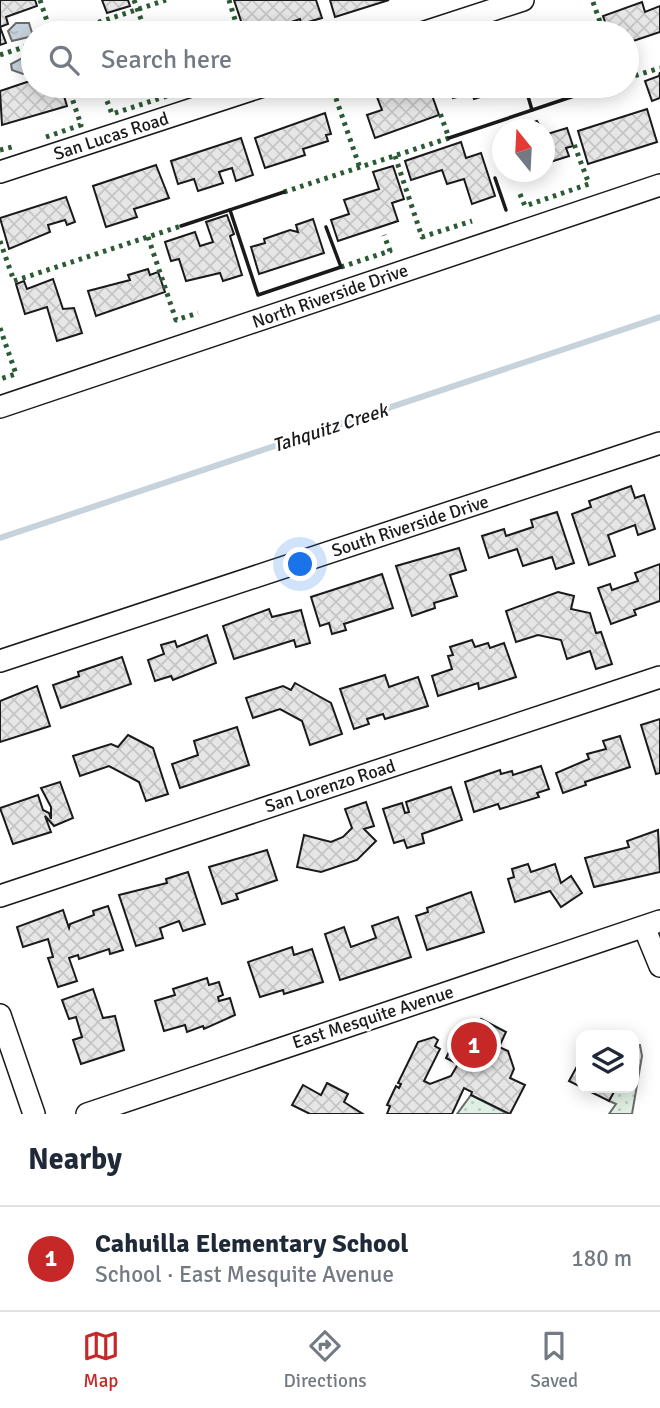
<!DOCTYPE html>
<meta charset="utf-8">
<style>
body{margin:0;font-family:Signika,sans-serif;background:#f2f2f3;color:#1f2937}
.controls{position:absolute;right:21px;bottom:21px;display:grid;overflow:hidden;border-radius:14px;box-shadow:0 4px 18px #0003}
.controls button{width:63px;height:63px;display:grid;place-items:center;padding:0;border:0;border-bottom:2px solid #e0e1e3;background:#fff;color:#1f2937;font:35px sans-serif}
.compass{position:absolute;left:492px;top:119px;width:63px;height:63px;border-radius:50%;background:#fff;box-shadow:0 4px 18px #0003;rotate:342deg}
.you{position:absolute;left:301px;top:565px;width:24px;height:24px;margin:-18px;border:5px solid #fff;border-radius:50%;background:#1a73e8;box-shadow:0 0 0 10px #1a73e833}
.badge{display:grid;place-items:center;width:46px;height:46px;border-radius:50%;background:#c62828;color:#fff;font-size:23px;font-weight:700}
.pin{position:absolute;translate:-50% -50%;border:4px solid #fff;box-shadow:0 2px 7px #0006}
.list{margin:0;padding:0;list-style:none}
h2{display:flex;justify-content:space-between;align-items:center;height:91px;margin:0;padding:0 28px;font-size:30px}
h2 small{font-size:23px;font-weight:400;color:#747a83}
.list li{display:grid;grid-template-columns:46px 1fr auto;gap:21px;align-items:center;box-sizing:border-box;height:105px;padding:0 28px;border-top:2px solid #e0e1e3}
.list b{display:block;font-size:26px;white-space:nowrap}
.list p{margin:0;font-size:23px;white-space:nowrap;color:#747a83}
.list em{font-size:23px;font-style:normal;color:#747a83}
.icon{flex:none;width:38px;height:38px;fill:none;stroke:currentColor;stroke-width:2;stroke-linecap:round;stroke-linejoin:round}
.map{position:relative;flex:none;width:660px;height:1114px;overflow:hidden}
.search{position:absolute;background:#fff;box-shadow:0 4px 18px #0003;left:21px;right:21px;top:21px;height:77px;display:flex;align-items:center;gap:18px;box-sizing:border-box;padding:0 24px;border-radius:38px;color:#747a83;font-size:26px}
.sheet{height:196px;background:#fff}
nav{display:flex;justify-content:space-around;align-items:center;box-sizing:border-box;height:98px;border-top:2px solid #e0e1e3;background:#fff;font-size:19px;color:#747a83}
nav a{display:grid;justify-items:center;gap:4px}
nav .on{color:#c62828}
.map>svg:first-child{display:block}
</style>
<div class="map">
<svg width="660" height="1114" viewBox="0 0 660 1114">
<defs>
<pattern id="grass-dots" width="8" height="8" patternUnits="userSpaceOnUse" patternTransform="scale(1.75)"><rect width="8" height="8" fill="#e0efe3"/><path d="M2 2h.1M6 6h.1" fill="none" stroke="#c0ccc2" stroke-width="1.8" stroke-linecap="round"/></pattern>
<pattern id="water-ripples" width="26" height="14" patternUnits="userSpaceOnUse" patternTransform="scale(1.75)"><rect width="26" height="14" fill="#c6d2dc"/><path d="M2 4q2-2 4 0t4 0M15 11q2-2 4 0t4 0" fill="none" stroke="#aab4bc"/></pattern>
<pattern id="building-cross-hatch" width="8" height="8" patternUnits="userSpaceOnUse" patternTransform="scale(1.75)"><rect width="8" height="8" fill="#e6e6e6"/><path d="M0 0l8 8M0 8l8-8" fill="none" stroke="#c5c5c5"/></pattern>
</defs>
<rect width="100%" height="100%" fill="#fff"/>
<g fill="url(#grass-dots)" stroke="#6a6a6a" stroke-width="2">
<polygon points="636,1045 640,1045 642,1056 632,1114 609,1114 616,1104 609,1101 616,1088 634,1088"/>
<polygon points="471,1095 508,1114 457,1114"/>
</g>
<g fill="url(#water-ripples)" stroke="#6a6a6a" stroke-width="2">
<polygon points="16,23 29,23 33,36 12,41 8,31"/>
<polygon points="28,55 33,57 33,69 23,74 12,70 11,64"/>
</g>
<g fill="none" stroke-linecap="round" stroke-linejoin="round">
<polyline stroke="#c6d2dc" stroke-width="6" points="0,538 660,317"/>
</g>
<g fill="url(#building-cross-hatch)" stroke="#1a1a1a" stroke-width="2">
<polygon points="0,0 35,0 37,6 6,17 8,24 0,27 6,43 0,45"/>
<polygon points="102,0 128,0 130,6 107,13"/>
<polygon points="234,0 316,0 322,18 301,24 300,19 270,29 271,33 245,33"/>
<polygon points="330,0 389,0 335,17"/>
<polygon points="642,2 645,12 660,6 660,32 627,43 627,33 609,33 603,16"/>
<polygon points="585,25 588,33 558,33"/>
<polygon points="660,72 660,98 652,101 645,81 659,76"/>
<polygon points="33,80 33,86 61,86 67,106 2,125 0,91"/>
<polygon points="85,86 131,86 115,91 113,87 88,95"/>
<polygon points="410,86 414,86 415,91 429,87 439,115 375,138 367,115 382,110 377,97"/>
<polygon points="449,86 512,86 512,87 474,99 472,93 453,98"/>
<polygon points="647,109 657,142 588,164 578,131"/>
<polygon points="325,113 331,134 326,135 328,141 303,149 305,155 265,168 255,138"/>
<polygon points="537,121 542,130 527,130 528,124"/>
<polygon points="567,128 573,146 566,148 569,156 544,164 544,135"/>
<polygon points="241,138 253,175 236,181 232,168 219,172 223,183 198,191 194,179 178,184 171,161"/>
<polygon points="461,142 466,158 481,153 495,196 472,204 464,179 447,184 442,170 411,180 405,161"/>
<polygon points="156,165 169,198 134,209 137,217 106,227 93,186"/>
<polygon points="393,166 404,199 392,203 398,221 338,241 331,220 349,214 344,200 379,189 373,172"/>
<polygon points="66,197 75,222 67,225 65,220 48,225 50,232 9,249 0,218"/>
<polygon points="227,215 234,234 230,236 242,275 223,281 220,273 186,281 179,259 171,261 165,242 195,232 200,246 213,242 206,222"/>
<polygon points="313,219 324,253 259,274 251,247 265,243 264,239 290,230 298,232 296,225"/>
<polygon points="148,269 150,275 158,272 165,292 96,316 88,291 130,280 128,275"/>
<polygon points="53,279 63,309 74,308 82,333 57,341 47,307 25,314 16,284 24,281 27,289"/>
<polygon points="631,486 635,498 644,495 655,529 638,535 635,525 608,535 615,556 589,565 572,514 591,507 589,501"/>
<polygon points="557,512 574,563 556,569 552,557 523,566 517,549 489,558 482,536 504,529 506,536 533,527 531,520"/>
<polygon points="459,548 466,570 450,575 457,596 434,603 435,608 412,616 396,566"/>
<polygon points="660,564 660,601 634,610 636,615 611,624 598,588 610,584 612,590 638,581 635,573"/>
<polygon points="382,574 393,608 344,624 346,630 332,634 329,623 320,626 311,597"/>
<polygon points="558,592 574,596 571,609 590,613 596,633 601,632 612,664 596,669 590,651 567,659 561,640 538,635 516,642 506,611"/>
<polygon points="269,609 272,617 301,610 310,643 296,647 294,640 234,659 223,626"/>
<polygon points="207,635 216,663 173,680 171,676 155,681 148,660 164,654 161,645 175,641 177,647"/>
<polygon points="472,640 475,647 488,643 490,648 504,643 516,677 479,689 478,683 438,696 432,676 452,669 448,656 453,655 450,647"/>
<polygon points="122,657 131,684 61,708 53,685 79,676 78,672"/>
<polygon points="385,675 389,687 418,677 428,706 385,719 383,714 367,719 369,724 354,729 340,689"/>
<polygon points="295,683 331,703 342,734 310,745 302,721 280,709 253,718 246,698 283,686 291,690"/>
<polygon points="37,686 50,726 0,742 0,701"/>
<polygon points="660,719 660,773 656,774 641,725"/>
<polygon points="237,727 249,765 180,788 172,764 198,755 194,741"/>
<polygon points="128,735 153,748 168,794 146,801 139,782 109,766 80,776 73,756 111,744 118,747"/>
<polygon points="620,736 630,767 585,782 586,785 563,793 556,773 589,759 587,754 606,749 603,741"/>
<polygon points="541,766 549,789 537,793 539,797 500,809 498,804 474,812 465,782 500,770 501,774 512,771 513,775"/>
<polygon points="60,782 73,818 54,826 45,816 51,832 13,844 0,808 38,795 43,810 49,813 51,819 51,807 41,788"/>
<polygon points="451,787 462,820 422,834 424,843 407,848 404,840 394,843 383,809 402,803 405,813 409,812 406,802"/>
<polygon points="366,802 374,826 364,829 376,841 357,860 321,872 297,867 304,835 331,842 343,837 352,828 345,809"/>
<polygon points="658,830 660,872 594,887 585,858 629,847 627,841"/>
<polygon points="267,850 277,880 236,894 238,899 222,904 209,867"/>
<polygon points="528,864 531,872 555,864 561,883 571,876 582,893 561,907 550,891 515,902 508,879 514,877 512,869"/>
<polygon points="188,872 205,924 183,931 179,921 160,928 163,938 136,946 119,895 167,883 166,879"/>
<polygon points="471,892 484,932 427,950 416,916 428,912 427,908"/>
<polygon points="108,906 123,950 110,954 109,949 79,959 78,955 69,958 77,981 58,987 48,958 53,957 48,939 23,947 17,927 63,910 69,928 70,924 94,915 93,911"/>
<polygon points="398,917 411,957 340,980 325,934 344,927 351,947 376,938 372,926"/>
<polygon points="292,947 294,955 312,949 323,982 284,994 283,990 260,997 248,962"/>
<polygon points="207,978 209,985 219,982 223,995 218,997 219,1001 230,998 235,1015 204,1029 203,1026 187,1032 185,1025 164,1031 155,1001 175,995 173,989"/>
<polygon points="93,989 103,1018 115,1016 124,1050 81,1064 73,1040 82,1037 76,1017 69,1019 62,1000"/>
<polygon points="481,1019 506,1032 499,1047 508,1051 514,1069 510,1078 525,1085 510,1114 471,1095 472,1092 464,1088 452,1114 387,1114 390,1106 387,1105 396,1086 399,1088 401,1084 398,1083 418,1042 434,1037 438,1040 435,1046 440,1049 424,1081 430,1084 451,1076 458,1064 446,1058 454,1042 463,1047 469,1035 472,1036"/>
<polygon points="581,1059 581,1087 569,1081"/>
<polygon points="327,1083 348,1094 344,1102 363,1114 310,1114 292,1105 303,1085 321,1095"/>
<polygon points="583,1088 616,1088 609,1101"/>
</g>
<g fill="none" stroke-linecap="round" stroke-linejoin="round">
<g stroke="#1a1a1a" stroke-width="24">
<g id="minor">
<polyline points="422,33 523,0"/>
<polyline points="0,172 263,86"/>
<polyline points="0,407 660,185"/>
<polyline points="0,661 660,443"/>
<polyline points="0,896 660,677"/>
<polyline points="644,927 660,966"/>
<polyline points="0,1015 34,1114"/>
<polyline points="87,1114 660,921"/>
</g>
</g>
<use href="#minor" stroke="#fff" stroke-width="21"/>
<g stroke="#2b5a34" stroke-width="5" stroke-dasharray="3.5 5" stroke-linecap="butt">
<polyline points="40,0 51,33"/>
<polyline points="134,0 146,33"/>
<polyline points="229,0 239,33"/>
<polyline points="593,2 604,33"/>
<polyline points="66,33 166,0"/>
<polyline points="0,55 33,44"/>
<polyline points="627,78 660,68"/>
<polyline points="337,86 332,87 360,168"/>
<polyline points="107,101 112,114 167,96 164,86"/>
<polyline points="46,137 81,125 68,86"/>
<polyline points="0,150 12,147"/>
<polyline points="395,156 422,237 472,221"/>
<polyline points="284,192 449,138 440,113"/>
<polyline points="520,194 525,206 589,184 574,144"/>
<polyline points="148,237 176,320 198,313"/>
<polyline points="0,241 14,281 181,226"/>
<polyline points="341,267 390,251 384,235"/>
<polyline points="0,328 16,374 0,379"/>
</g>
<g stroke="#1a1a1a" stroke-width="3.5">
<polyline points="525,86 532,110"/>
<polyline points="432,96 451,90"/>
<polyline points="449,138 604,86"/>
<polyline points="495,178 506,210"/>
<polyline points="230,210 258,295 341,267 326,227"/>
<polyline points="181,226 284,192"/>
</g>
</g>
<g text-anchor="middle" dominant-baseline="central" stroke-width="5" stroke-linejoin="round" paint-order="stroke">
<g font-size="18" fill="#1a1a1a" stroke="#fff">
<text transform="translate(111 136) rotate(-18)">San Lucas Road</text>
<text transform="translate(330 296) rotate(-19)">North Riverside Drive</text>
<text transform="translate(410 526) rotate(-18)">South Riverside Drive</text>
<text transform="translate(330 786) rotate(-18)">San Lorenzo Road</text>
<text transform="translate(373 1017) rotate(-18)">East Mesquite Avenue</text>
</g>
<g font-size="19" font-style="italic" fill="#1a1a1a" stroke="#fff">
<text transform="translate(330 428) rotate(-18)">Tahquitz Creek</text>
</g>
</g>
</svg>
<div class="controls">
<button><svg class="icon" aria-label="layers" viewBox="0 0 24 24"><path d="M12 4l9 5-9 5-9-5zM3 14l9 5 9-5"/></svg></button>
</div>
<svg class="compass" viewBox="-18 -18 36 36"><path d="M0-13l5 13h-10z" fill="#e53935"/><path d="M0 13l5-13h-10z" fill="#747a83"/></svg>
<div class="you"></div>
<div class="pin badge" style="left:474px;top:1045px">1</div>
<div class="search"><svg class="icon" aria-label="search" viewBox="0 0 24 24"><circle cx="10" cy="10" r="6"/><path d="M15 15l6 6"/></svg>Search here</div>
</div>
<section class="sheet">
<h2>Nearby<small></small></h2>
<ul class="list">
<li><span class="badge">1</span><div><b>Cahuilla Elementary School</b><p>School · East Mesquite Avenue</p></div><em>180 m</em></li>
</ul>
</section>
<nav>
<a class="on"><svg class="icon" aria-label="map" viewBox="0 0 24 24"><path d="M3 6l6-2 6 2 6-2v14l-6 2-6-2-6 2zM9 4v14M15 6v14"/></svg>Map</a>
<a><svg class="icon" aria-label="directions" viewBox="0 0 24 24"><path d="M12 3l9 9-9 9-9-9zM9 14v-3h6M13 9l2 2-2 2"/></svg>Directions</a>
<a><svg class="icon" aria-label="saved" viewBox="0 0 24 24"><path d="M7 4h10v16l-5-4-5 4z"/></svg>Saved</a>
</nav>
